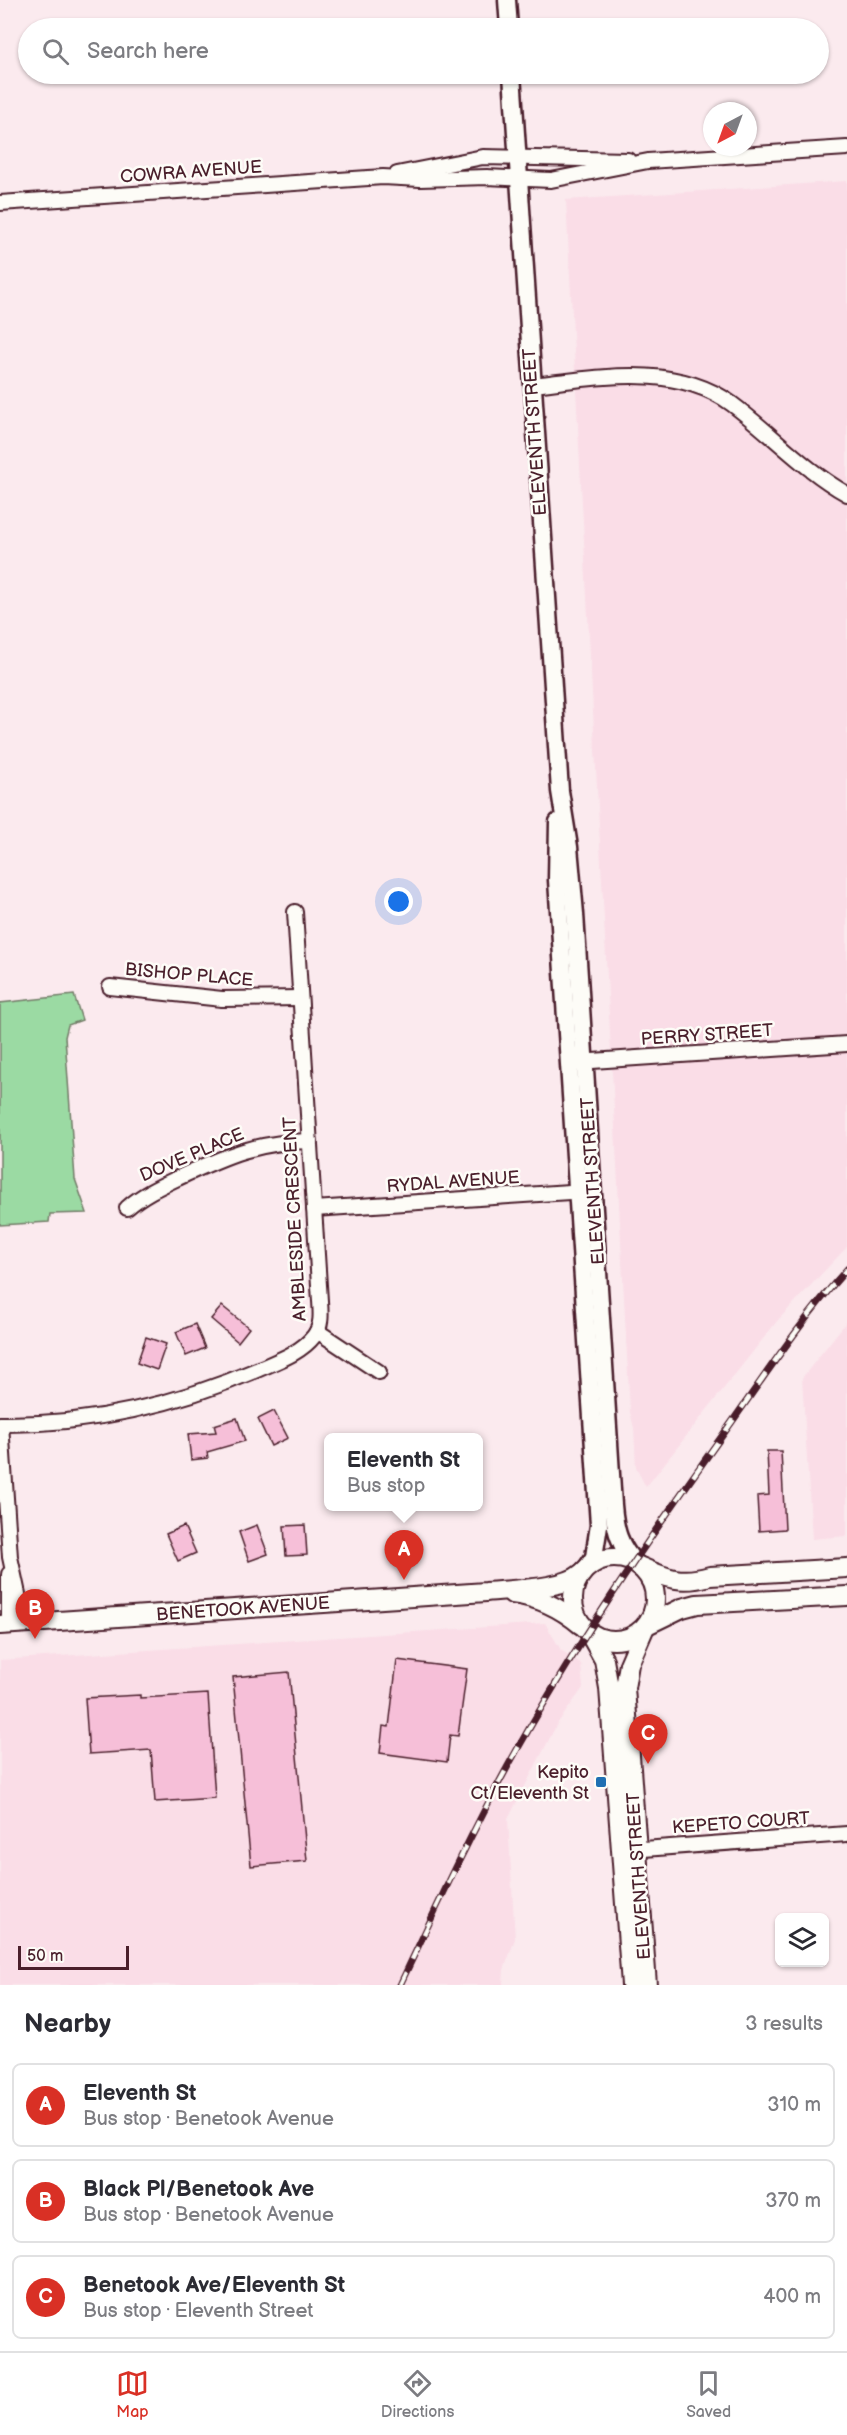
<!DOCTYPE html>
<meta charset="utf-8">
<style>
body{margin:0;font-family:"Balsamiq Sans",sans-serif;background:#f7f7f7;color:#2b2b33}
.controls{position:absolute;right:18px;bottom:18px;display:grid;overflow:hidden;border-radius:9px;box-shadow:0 2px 4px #0004}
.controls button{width:54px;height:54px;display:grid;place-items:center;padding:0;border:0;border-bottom:2px solid #e1e1e2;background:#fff;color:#2b2b33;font:30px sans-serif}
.compass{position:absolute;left:703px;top:102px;width:54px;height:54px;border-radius:50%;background:#fff;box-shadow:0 2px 4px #0004;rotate:221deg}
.scale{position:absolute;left:18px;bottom:15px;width:111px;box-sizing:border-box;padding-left:6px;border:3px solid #4a1f2b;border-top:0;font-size:16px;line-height:21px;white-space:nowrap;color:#4a1f2b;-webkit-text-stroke:4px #fdfcf7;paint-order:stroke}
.you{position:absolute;left:399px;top:902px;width:21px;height:21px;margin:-15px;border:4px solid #fff;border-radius:50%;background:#1a73e8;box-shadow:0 0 0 9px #1a73e833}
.badge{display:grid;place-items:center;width:39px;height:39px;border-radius:50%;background:#d93025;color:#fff;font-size:20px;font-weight:700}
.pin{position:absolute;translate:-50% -50px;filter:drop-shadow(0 2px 3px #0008)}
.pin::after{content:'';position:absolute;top:32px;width:21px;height:18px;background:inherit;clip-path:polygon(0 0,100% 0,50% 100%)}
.popup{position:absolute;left:324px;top:1433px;width:159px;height:78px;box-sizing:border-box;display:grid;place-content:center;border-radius:9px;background:#fff;filter:drop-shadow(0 2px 4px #0005);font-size:20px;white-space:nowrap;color:#7c7c81}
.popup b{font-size:22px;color:#2b2b33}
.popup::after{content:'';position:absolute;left:50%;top:100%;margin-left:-12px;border:12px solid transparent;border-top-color:#fff}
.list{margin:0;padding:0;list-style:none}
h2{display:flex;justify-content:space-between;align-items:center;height:78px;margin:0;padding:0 24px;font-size:26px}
h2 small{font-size:20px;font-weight:400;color:#7c7c81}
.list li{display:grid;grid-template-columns:39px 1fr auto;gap:18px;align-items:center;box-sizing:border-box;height:84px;margin:0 12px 12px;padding:0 12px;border:2px solid #e1e1e2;border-radius:9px}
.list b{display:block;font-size:22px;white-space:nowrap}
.list p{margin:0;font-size:20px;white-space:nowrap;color:#7c7c81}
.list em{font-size:20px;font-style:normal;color:#7c7c81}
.icon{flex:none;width:33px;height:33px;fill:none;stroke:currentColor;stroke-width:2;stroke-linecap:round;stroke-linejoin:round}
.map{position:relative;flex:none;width:847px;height:1985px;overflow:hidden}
.search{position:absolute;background:#fff;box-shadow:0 2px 4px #0004;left:18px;right:18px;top:18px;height:66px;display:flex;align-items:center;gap:15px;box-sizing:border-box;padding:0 21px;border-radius:33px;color:#7c7c81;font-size:22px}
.sheet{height:366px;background:#fff}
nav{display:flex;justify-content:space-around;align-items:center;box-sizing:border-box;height:84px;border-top:2px solid #e1e1e2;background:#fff;font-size:16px;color:#7c7c81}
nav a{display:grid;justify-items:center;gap:3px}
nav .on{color:#d93025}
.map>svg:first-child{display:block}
</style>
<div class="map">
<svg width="847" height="1985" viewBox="0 0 847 1985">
<rect width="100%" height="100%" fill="#fbeaee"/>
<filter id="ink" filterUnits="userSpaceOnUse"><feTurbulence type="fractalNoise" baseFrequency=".0167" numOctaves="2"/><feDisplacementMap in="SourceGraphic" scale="12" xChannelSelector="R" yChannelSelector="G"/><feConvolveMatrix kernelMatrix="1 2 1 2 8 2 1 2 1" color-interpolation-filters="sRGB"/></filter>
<g filter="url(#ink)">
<g fill="#fadde7">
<polygon points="847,181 847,1247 778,1320 646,1487 636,1468 634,1428 630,1412 566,200"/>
<polygon points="847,1321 847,1536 812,1539 802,1378"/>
<polygon points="545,1623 561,1650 581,1664 583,1688 557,1724 508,1819 515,1939 504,1970 503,1985 0,1985 0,1660"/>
</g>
<polygon fill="#9bdaa3" stroke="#727c67" stroke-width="1.5" points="74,995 82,1020 68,1025 65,1037 75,1179 87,1213 50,1214 49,1222 0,1225 0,1003"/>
<g fill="#f6bfd8" stroke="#4a1f2b" stroke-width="1.5">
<polygon points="222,1306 249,1328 238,1342 211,1319"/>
<polygon points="195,1324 205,1348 186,1356 176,1332"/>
<polygon points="146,1337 166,1344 157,1370 137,1363"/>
<polygon points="274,1411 288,1438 271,1446 258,1419"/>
<polygon points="237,1418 245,1441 207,1452 208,1458 191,1460 188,1434 216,1432 214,1425"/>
<polygon points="767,1451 781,1451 785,1529 759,1531 757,1496 769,1495"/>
<polygon points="257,1525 268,1554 249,1561 239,1532"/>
<polygon points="305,1525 307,1555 286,1556 284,1526"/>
<polygon points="184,1526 196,1553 178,1561 166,1534"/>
<polygon points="397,1660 467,1669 458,1736 450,1735 447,1762 380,1753 383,1726 389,1727"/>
<polygon points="289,1672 307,1861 251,1866 233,1677"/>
<polygon points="208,1694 215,1798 155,1802 151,1750 89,1754 85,1698 140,1695 140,1698"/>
</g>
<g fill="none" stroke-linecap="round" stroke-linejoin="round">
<g stroke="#4a1f2b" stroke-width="18">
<g id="minor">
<polyline points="397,174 483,157 628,160"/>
<polyline points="0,203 383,177 420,179 487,177 551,180 648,161 847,148"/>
<path d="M532,385C597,378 675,362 732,404C771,433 804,470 847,494"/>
<polyline points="110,987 222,999 300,998"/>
<polyline points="577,1062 847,1044"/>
<path d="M127,1208C143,1194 161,1186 180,1177C227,1155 257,1142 310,1141"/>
<polyline points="314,1209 585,1191"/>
<polyline points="317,1331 379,1372"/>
<path d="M0,1424C89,1425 178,1404 259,1369C277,1361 301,1353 314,1336C322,1326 321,1314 320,1301L295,912"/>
<polyline points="1,1424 10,1557 18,1594 21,1624"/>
<polyline points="9,1624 9,1574"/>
<polyline points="630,1850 847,1834"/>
</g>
</g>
<g stroke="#4a1f2b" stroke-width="21">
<g id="tertiary">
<polyline points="507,0 509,28"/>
<path d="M512,74L560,791L569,847L575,914L613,1505C615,1530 619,1546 637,1565"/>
<polyline points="558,822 557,880 599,1525 594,1557 586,1569"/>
</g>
</g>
<g stroke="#4a1f2b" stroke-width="22">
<g id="secondary">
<circle cx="614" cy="1599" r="41"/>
<path d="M641,1567C668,1579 682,1584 710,1576L847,1568"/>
<path d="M512,1594C539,1597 561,1608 581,1625"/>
<path d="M0,1625L486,1592C512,1589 563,1590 582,1573"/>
<polyline points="647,1625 682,1608 697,1604 847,1596"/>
<polyline points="645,1627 629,1664 625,1688 647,1985"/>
<polyline points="588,1631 604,1660 609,1688 631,1985"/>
</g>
</g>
<use href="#minor" stroke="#fdfcf7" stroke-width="14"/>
<use href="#tertiary" stroke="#fdfcf7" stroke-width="16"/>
<use href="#secondary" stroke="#fdfcf7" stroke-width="18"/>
<g stroke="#4a1f2b" stroke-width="7">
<path id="rail" d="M400,1985C435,1911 469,1837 508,1766C572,1650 646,1542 722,1436C762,1380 801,1320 847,1269"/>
</g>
<use href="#rail" stroke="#fdfcf7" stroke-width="4.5" stroke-dasharray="14" stroke-linecap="butt"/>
</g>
</g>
<rect fill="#1f6fb2" stroke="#fdfcf7" stroke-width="2" x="595" y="1776" width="12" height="12" rx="3"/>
<g text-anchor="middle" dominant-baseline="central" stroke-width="5" stroke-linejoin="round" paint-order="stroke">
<g font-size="18" fill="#4a1f2b" stroke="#fdfcf7">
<text transform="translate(191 172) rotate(-4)">COWRA AVENUE</text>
<text transform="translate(535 432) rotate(-94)">ELEVENTH STREET</text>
<text transform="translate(189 975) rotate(5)">BISHOP PLACE</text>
<text transform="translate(707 1035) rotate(-4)">PERRY STREET</text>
<text transform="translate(192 1155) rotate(-23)">DOVE PLACE</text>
<text transform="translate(593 1181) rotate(-94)">ELEVENTH STREET</text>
<text transform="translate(453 1182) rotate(-4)">RYDAL AVENUE</text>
<text transform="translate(295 1219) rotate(-93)">AMBLESIDE CRESCENT</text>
<text transform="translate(243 1609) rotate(-4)">BENETOOK AVENUE</text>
<text transform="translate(741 1823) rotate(-4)">KEPETO COURT</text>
<text transform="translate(639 1876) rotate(-94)">ELEVENTH STREET</text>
</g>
<g font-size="18" fill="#4a1f2b" stroke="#fdfcf7" text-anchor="end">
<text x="589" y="1772">Kepito<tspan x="589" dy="21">Ct/Eleventh St</tspan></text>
</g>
</g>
</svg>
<div class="controls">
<button><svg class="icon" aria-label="layers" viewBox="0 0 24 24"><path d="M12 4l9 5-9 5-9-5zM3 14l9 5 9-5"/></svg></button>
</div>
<svg class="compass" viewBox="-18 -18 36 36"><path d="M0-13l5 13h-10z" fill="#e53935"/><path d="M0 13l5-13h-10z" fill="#7c7c81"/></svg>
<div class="scale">50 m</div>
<div class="you"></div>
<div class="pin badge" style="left:404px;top:1580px">A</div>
<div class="popup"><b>Eleventh St</b>Bus stop</div>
<div class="pin badge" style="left:35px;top:1639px">B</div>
<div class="pin badge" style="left:648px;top:1764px">C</div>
<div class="search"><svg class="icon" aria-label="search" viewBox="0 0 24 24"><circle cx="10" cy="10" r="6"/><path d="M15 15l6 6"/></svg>Search here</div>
</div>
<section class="sheet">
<h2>Nearby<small>3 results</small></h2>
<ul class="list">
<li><span class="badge">A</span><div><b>Eleventh St</b><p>Bus stop · Benetook Avenue</p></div><em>310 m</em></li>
<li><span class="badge">B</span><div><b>Black Pl/Benetook Ave</b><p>Bus stop · Benetook Avenue</p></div><em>370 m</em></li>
<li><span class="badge">C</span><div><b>Benetook Ave/Eleventh St</b><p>Bus stop · Eleventh Street</p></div><em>400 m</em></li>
</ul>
</section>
<nav>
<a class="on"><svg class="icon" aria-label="map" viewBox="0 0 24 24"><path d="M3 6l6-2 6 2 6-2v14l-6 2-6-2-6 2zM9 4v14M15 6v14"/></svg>Map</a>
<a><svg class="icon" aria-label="directions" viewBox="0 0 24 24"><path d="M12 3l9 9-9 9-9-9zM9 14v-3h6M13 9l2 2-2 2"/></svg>Directions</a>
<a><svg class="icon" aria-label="saved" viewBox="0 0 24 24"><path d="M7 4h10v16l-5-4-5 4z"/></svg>Saved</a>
</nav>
